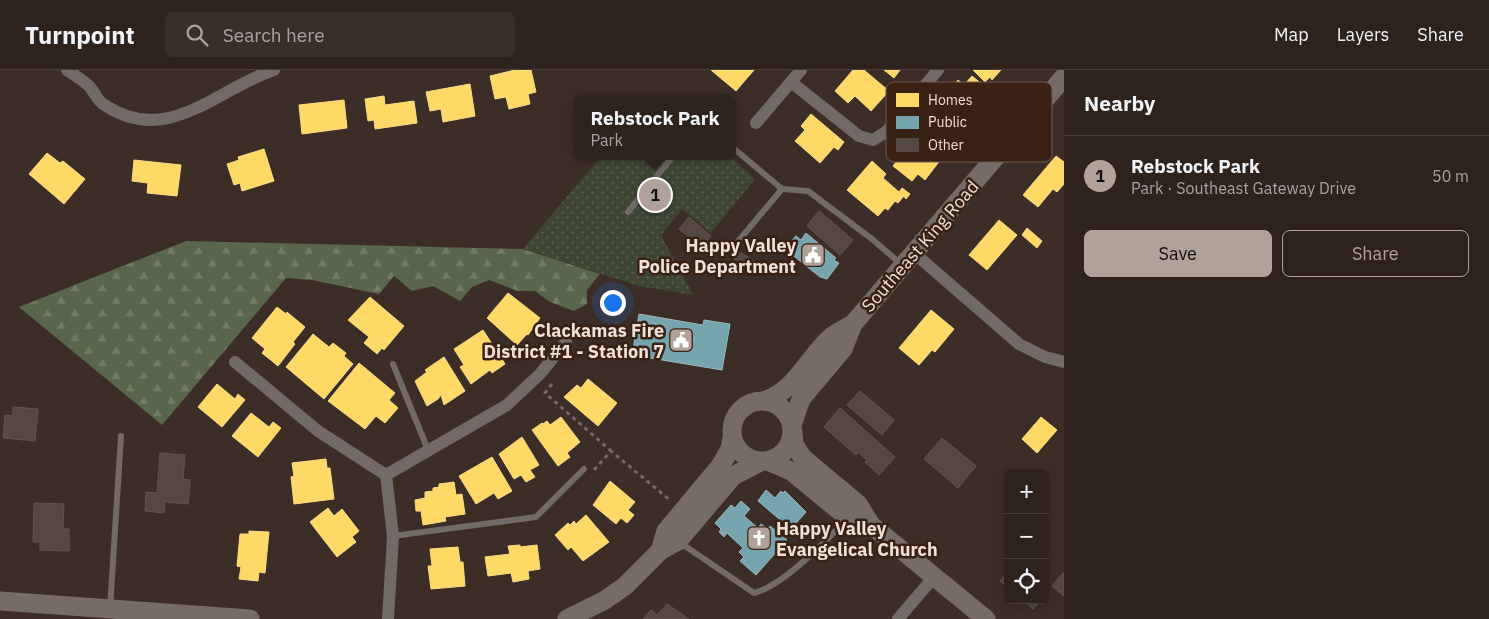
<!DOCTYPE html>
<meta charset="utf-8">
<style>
body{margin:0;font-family:"IBM Plex Sans",sans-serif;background:#392f29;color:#f1f3f6}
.controls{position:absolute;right:15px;bottom:15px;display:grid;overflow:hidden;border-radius:8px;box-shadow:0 2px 8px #0003}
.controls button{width:45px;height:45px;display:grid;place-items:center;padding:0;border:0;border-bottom:1px solid #483f3b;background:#2d221c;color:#f1f3f6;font:25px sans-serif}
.you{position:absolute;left:612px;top:232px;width:18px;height:18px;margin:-12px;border:4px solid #fff;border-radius:50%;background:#1a73e8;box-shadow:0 0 0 8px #1a73e833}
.badge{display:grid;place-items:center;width:32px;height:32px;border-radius:50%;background:#b1a299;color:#111;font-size:16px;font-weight:700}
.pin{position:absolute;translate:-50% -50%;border:2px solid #fff;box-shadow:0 1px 5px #0006}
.popup{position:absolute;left:574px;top:25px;width:162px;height:65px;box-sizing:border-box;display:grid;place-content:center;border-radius:8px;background:#2d221c;filter:drop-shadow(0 1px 4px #0005);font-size:16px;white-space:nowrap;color:#a7a4a3}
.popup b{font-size:19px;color:#f1f3f6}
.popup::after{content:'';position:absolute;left:50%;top:100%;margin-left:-10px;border:10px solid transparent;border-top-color:#2d221c}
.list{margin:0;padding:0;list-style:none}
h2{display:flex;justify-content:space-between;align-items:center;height:65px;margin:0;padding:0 20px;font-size:21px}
h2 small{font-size:16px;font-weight:400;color:#a7a4a3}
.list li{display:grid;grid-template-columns:32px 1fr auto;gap:15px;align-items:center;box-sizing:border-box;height:80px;padding:0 20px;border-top:1px solid #483f3b}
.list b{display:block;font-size:19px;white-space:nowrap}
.list p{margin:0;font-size:16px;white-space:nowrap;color:#a7a4a3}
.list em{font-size:16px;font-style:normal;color:#a7a4a3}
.actions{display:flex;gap:10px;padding:15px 20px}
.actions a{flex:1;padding:11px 0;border:1px solid #b1a299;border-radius:8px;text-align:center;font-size:18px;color:#b1a299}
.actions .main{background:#b1a299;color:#111}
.icon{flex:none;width:28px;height:28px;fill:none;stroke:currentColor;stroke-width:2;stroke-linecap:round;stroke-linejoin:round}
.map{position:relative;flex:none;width:1064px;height:549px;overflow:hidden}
header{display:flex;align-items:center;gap:30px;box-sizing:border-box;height:70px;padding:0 25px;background:#2d221c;border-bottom:1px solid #483f3b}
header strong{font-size:24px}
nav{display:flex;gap:28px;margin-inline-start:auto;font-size:18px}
.search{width:350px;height:45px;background:#392f29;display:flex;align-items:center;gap:12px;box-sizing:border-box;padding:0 18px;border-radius:8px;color:#a7a4a3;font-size:19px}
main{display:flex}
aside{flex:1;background:#2d221c}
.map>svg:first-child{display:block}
</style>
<header>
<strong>Turnpoint</strong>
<div class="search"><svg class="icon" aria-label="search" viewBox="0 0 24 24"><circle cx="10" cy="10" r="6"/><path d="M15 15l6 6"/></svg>Search here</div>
<nav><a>Map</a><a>Layers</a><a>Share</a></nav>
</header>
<main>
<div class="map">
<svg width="1064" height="549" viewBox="0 0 1064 549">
<defs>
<pattern id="forest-firs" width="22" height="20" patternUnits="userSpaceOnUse" patternTransform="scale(1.25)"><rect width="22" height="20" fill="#5a664c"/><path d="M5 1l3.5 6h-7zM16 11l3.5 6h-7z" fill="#727c65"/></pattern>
<pattern id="park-dots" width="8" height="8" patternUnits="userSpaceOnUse" patternTransform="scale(1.25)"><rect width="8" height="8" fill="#3e4633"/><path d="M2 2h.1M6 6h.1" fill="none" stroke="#5a6050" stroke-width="1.8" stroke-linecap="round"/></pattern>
</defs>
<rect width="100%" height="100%" fill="#3c2e26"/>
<polygon fill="url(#forest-firs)" points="186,171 523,179 600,204 587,220 587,234 574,241 550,232 535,221 518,221 489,210 472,217 460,231 433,216 412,221 394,206 379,224 312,210 286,208 162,355 19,237"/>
<polygon fill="url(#park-dots)" points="601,86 730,86 755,109 711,163 682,139 661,165 693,225 639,216 523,179"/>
<g fill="#ffd966" stroke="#fadb88">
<polygon points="515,0 531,0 536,22 528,24 530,34 509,39 506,27 495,29 490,6"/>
<polygon points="711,0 754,0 736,21"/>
<polygon points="853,0 864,0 889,21 871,41 855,26 848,33 835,21"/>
<polygon points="884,0 900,0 894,8"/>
<polygon points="973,0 1001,0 992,10 990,7 985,12"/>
<polygon points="972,6 989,20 986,23 992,27 980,42 974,38 953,64 936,51 954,28 948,23 958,10 964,15"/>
<polygon points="470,14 475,46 443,52 441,39 430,41 426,22"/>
<polygon points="384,26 385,35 414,31 417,53 375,59 374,50 368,51 365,29"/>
<polygon points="344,30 347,58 302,64 299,35"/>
<polygon points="811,44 844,72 838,80 834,77 820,93 795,71 805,60 801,56"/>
<polygon points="933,53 956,70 949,79 945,76 938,86 941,89 925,110 918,104 912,111 893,96 907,78 902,74 911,64 915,67 922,59 926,62"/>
<polygon points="264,79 274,111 242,121 240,113 234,115 227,94 239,90 238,87"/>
<polygon points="47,83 60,93 63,91 85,109 64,134 29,104"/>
<polygon points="1056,86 1064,92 1064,114 1057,122 1053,119 1038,137 1023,125"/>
<polygon points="134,90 181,95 177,126 147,123 148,113 132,111"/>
<polygon points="872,91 886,104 883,108 899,122 902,118 910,124 906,129 904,126 898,133 895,131 888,140 885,138 878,146 847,120"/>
<polygon points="999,150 1017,165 987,200 969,185"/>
<polygon points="1027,158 1042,171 1037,178 1022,165"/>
<polygon points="508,223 540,248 528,265 527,264 517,275 487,248"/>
<polygon points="370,227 404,256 384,280 382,278 377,284 364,273 369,267 348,250"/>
<polygon points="277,237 286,244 287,242 305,257 293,272 295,274 278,296 262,283 265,279 252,268"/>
<polygon points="931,240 954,259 935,282 932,280 919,295 899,278"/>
<polygon points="483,260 505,294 492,303 490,300 471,314 460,297 464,295 454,279"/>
<polygon points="313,264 329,277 333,273 346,283 344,286 353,294 324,329 286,297"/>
<polygon points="444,287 465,321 444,335 441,325 438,329 427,336 415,311 427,302 425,300"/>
<polygon points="359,293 395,323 389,330 398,338 385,353 376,346 365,359 328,331"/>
<polygon points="588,309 617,333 598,356 564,327 577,315 581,318"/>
<polygon points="217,314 235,329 238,324 245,330 222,357 198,337"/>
<polygon points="251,343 269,357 273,352 281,358 258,387 232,366"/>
<polygon points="561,347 580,372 567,383 570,387 558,396 532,360 542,353 543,354 547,351 550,355"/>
<polygon points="1041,347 1057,360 1037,383 1022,369"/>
<polygon points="522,367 539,395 530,400 535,407 526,412 521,405 514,409 499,384"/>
<polygon points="492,387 512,421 498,429 494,423 476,434 459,406"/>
<polygon points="326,389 327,398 330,398 334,429 294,434 291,407 294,406 292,393"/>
<polygon points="610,411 635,432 628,440 634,445 627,453 621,448 616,454 593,435"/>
<polygon points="454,412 456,425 462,424 465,444 445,447 446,451 423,455 421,441 416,441 415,430 425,428 425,422 433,421 433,418 439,417 439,414"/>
<polygon points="328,438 334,446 342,439 359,461 352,467 356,472 337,487 310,452"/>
<polygon points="586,445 609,472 583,491 571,477 568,480 555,465 568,453 570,455 574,451 576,454"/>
<polygon points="249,461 269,462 265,503 259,502 258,511 239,509 241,497 237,496 240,464 249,464"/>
<polygon points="520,475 520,477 537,475 540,499 528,501 529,509 513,512 511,503 488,506 485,487 510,484 508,476"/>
<polygon points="458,477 460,492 463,492 465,516 431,519 428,496 432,496 430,479"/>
</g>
<g fill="#76a5af" stroke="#9bb7bb">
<polygon points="806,163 836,188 834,190 839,193 827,209 820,207 790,183 793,179 789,174 796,166 801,170"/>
<polygon points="639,244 703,255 704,250 730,254 722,300 632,285"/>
<polygon points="766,420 775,428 781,421 783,423 785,421 806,442 791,459 758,431"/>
<polygon points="741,431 750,439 744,446 758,458 761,454 768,459 770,456 787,470 756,505 740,491 744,487 739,482 743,478 727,463 724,467 719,462 721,459 715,453 731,435 735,438"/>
</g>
<g fill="#554843" stroke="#625550">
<polygon points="819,141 853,170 840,185 807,156"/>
<polygon points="689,147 711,166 701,178 679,159"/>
<polygon points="736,180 761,195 757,202 731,187"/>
<polygon points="860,321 894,350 882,365 847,335"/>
<polygon points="13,337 38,339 35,371 3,368 5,345 13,346"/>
<polygon points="840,338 895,387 879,405 865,392 867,390 858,382 856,385 824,357"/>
<polygon points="942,368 976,396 958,418 924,389"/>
<polygon points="160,383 185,385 183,409 190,410 188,434 165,432 164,443 145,441 146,422 157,423"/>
<polygon points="34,433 64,434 63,459 69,459 69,481 40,480 40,472 33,472"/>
<polygon points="1008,501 1008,517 1000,511"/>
<polygon points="1064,502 1064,526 1052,516"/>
<polygon points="1023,530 1041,530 1033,539"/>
<polygon points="667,534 689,549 643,549 651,540 657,545"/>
</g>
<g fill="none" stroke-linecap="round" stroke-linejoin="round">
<g stroke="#726b67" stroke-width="3" stroke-dasharray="4 4" stroke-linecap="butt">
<polyline points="552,314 545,323 611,381"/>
<polyline points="594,400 611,381 671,431"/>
</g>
<g stroke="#726a66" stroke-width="6">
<polyline points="732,77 782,119 808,121 872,169 902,195"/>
<polyline points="628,142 673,86"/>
<polyline points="735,175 782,119"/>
<polyline points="393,294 428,380"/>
<polyline points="393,466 536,447 584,399"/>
<path d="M679,472L754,523C782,516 827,471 846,449"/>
<polyline points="110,538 121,366"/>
</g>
<g stroke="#726a66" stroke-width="12">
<path d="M67,0C74,5 83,10 89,16C94,21 97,30 103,34C167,78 216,19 274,0"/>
<polyline points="791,12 859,66 873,70 887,61 938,0"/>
<polyline points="756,53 801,0"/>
<polyline points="914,183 1019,274 1045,287 1064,292"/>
<polyline points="235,292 318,361 386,405"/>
<polyline points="388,549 393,466 386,405 507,335 540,304 566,272"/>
<polyline points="898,549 934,507"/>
</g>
<g stroke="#766c67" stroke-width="19">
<circle cx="762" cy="361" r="30"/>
<path d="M764,331C795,321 807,289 830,268C836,262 846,258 853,254L1064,7"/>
<polyline points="792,355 801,329 843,279 853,254"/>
<polyline points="793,362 794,375 803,388 858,434 871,455 986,549"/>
<polyline points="768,391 791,401 847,447 871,455"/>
<polyline points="660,481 666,461 721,395 730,379 732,368"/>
<polyline points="0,531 250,549"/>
<polyline points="567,549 605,530 625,516 660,481 678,471 733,406 760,392"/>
</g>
</g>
<defs>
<g id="civic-square" transform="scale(1.25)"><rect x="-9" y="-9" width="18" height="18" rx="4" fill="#b1a299" stroke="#392114"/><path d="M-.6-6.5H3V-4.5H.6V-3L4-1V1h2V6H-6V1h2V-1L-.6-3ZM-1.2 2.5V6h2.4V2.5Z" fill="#fff"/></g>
<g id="church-square" transform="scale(1.25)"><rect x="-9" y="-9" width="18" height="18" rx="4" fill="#b1a299" stroke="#392114"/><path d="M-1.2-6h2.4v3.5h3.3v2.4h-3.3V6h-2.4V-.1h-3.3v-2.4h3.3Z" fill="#fff"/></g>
</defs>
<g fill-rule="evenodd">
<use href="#civic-square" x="813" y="185"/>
<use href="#civic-square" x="681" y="270"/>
<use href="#church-square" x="759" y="468"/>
</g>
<g text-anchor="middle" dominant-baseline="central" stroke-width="5" stroke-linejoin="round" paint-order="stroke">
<g font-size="18" font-weight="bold" fill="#f0e0d7" stroke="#392114" text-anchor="end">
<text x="796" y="175">Happy Valley<tspan x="796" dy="21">Police Department</tspan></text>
<text x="664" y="260">Clackamas Fire<tspan x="664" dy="21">District #1 - Station 7</tspan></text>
<text x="776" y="458" text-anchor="start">Happy Valley<tspan x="776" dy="21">Evangelical Church</tspan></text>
</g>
<g font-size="18" fill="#f0e0d7" stroke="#392114">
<text transform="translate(920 176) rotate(-49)">Southeast King Road</text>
</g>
</g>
<rect x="886" y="12" width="166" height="80" rx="8" fill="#392114" stroke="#705a4e" stroke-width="1"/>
<rect x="896" y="23" width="23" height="14" fill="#ffd966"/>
<rect x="896" y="46" width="23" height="13" fill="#76a5af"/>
<rect x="896" y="68" width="23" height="14" fill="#554843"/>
<g font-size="14" fill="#f0e0d7">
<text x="928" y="35">Homes</text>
<text x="928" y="57">Public</text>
<text x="928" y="80">Other</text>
</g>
</svg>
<div class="controls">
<button>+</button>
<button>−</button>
<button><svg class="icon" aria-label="locate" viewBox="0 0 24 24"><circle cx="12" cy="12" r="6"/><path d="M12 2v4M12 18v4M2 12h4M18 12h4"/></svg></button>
</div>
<div class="you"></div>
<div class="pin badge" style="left:655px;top:125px">1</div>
<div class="popup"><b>Rebstock Park</b>Park</div>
</div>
<aside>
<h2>Nearby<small></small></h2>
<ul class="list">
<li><span class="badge">1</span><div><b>Rebstock Park</b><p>Park · Southeast Gateway Drive</p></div><em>50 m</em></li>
</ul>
<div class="actions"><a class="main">Save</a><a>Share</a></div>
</aside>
</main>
